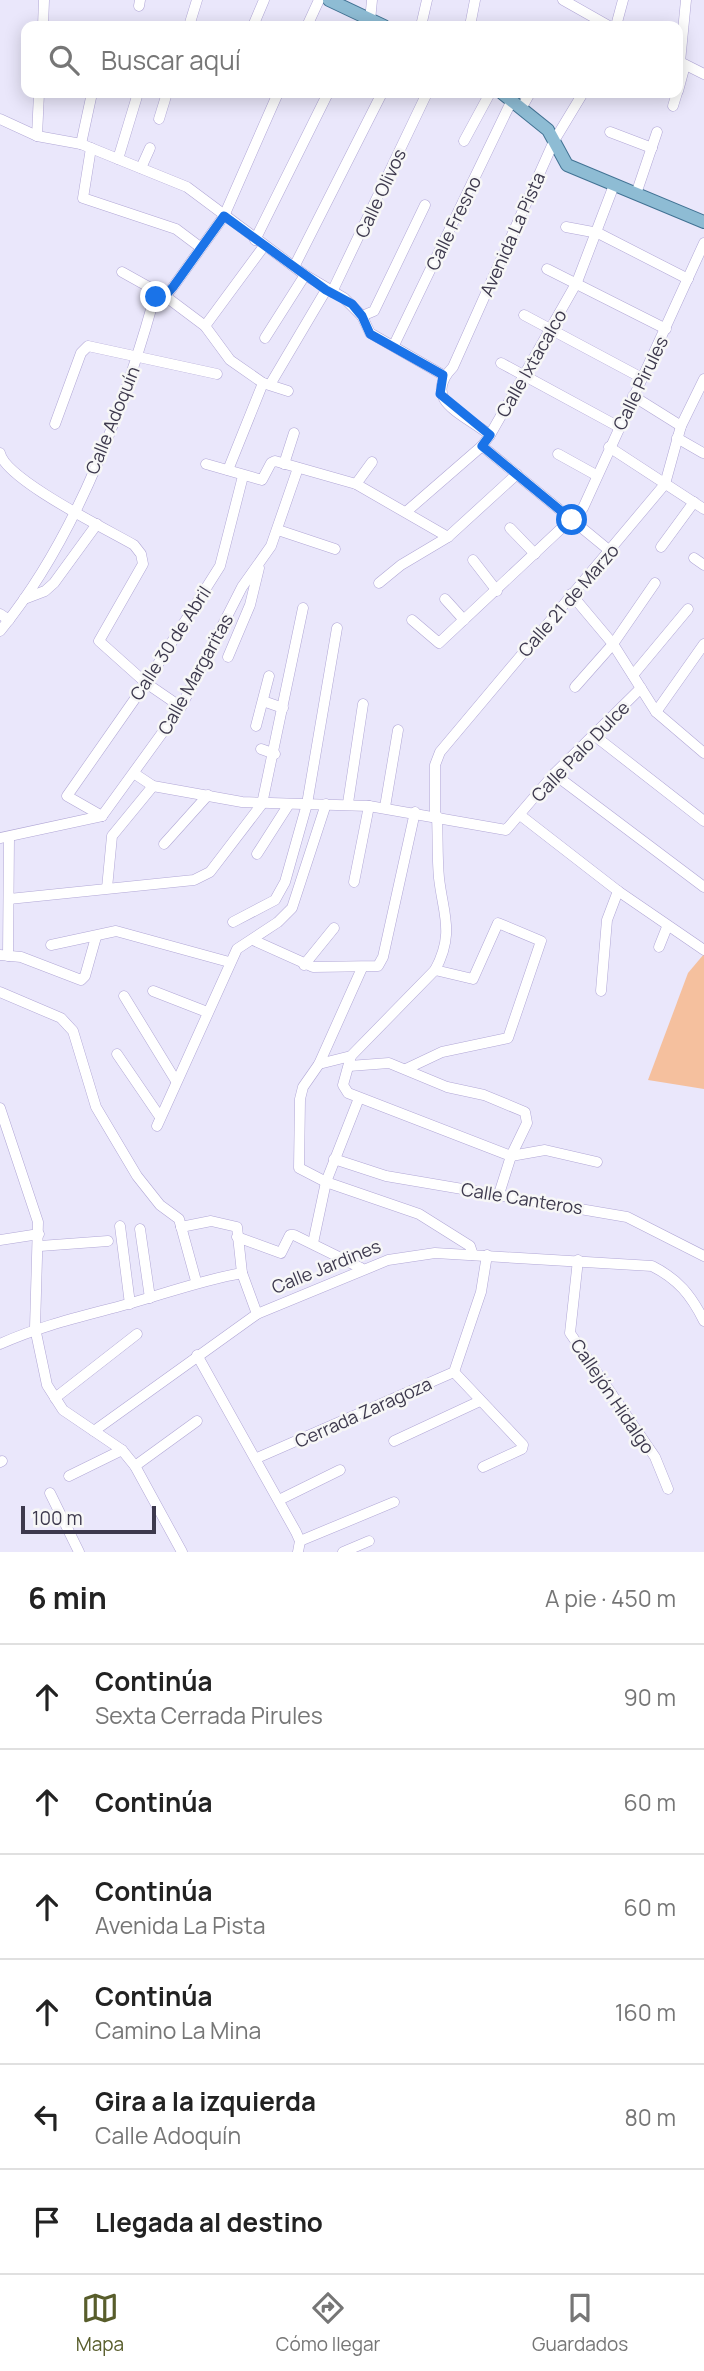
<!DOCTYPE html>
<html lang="es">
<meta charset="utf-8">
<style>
body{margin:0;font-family:Manrope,sans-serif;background:#f2f2f2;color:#222}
.scale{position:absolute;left:21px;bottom:18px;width:135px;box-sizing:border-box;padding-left:7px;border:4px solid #3d394d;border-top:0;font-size:19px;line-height:24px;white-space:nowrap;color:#3d394d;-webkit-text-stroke:5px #f7f7f7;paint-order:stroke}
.stop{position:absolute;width:21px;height:21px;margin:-16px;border:5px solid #1a73e8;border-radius:50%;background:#fff}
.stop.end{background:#1a73e8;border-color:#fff;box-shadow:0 2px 7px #0008}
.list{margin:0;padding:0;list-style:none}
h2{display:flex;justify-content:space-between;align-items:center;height:91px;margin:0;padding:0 28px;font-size:30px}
h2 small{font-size:23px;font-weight:400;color:#767676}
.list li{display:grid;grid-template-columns:46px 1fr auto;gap:21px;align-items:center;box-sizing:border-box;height:105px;padding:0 28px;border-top:2px solid #e0e0e0}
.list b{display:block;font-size:26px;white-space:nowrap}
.list p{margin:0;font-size:23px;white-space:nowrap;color:#767676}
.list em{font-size:23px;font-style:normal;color:#767676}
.icon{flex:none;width:38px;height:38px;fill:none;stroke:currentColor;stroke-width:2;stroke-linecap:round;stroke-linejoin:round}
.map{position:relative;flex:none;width:704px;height:1552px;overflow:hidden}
.search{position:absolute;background:#fff;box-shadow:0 4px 18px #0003;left:21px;right:21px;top:21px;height:77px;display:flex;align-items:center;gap:18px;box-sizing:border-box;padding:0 24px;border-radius:14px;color:#767676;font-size:26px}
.sheet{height:721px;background:#fff}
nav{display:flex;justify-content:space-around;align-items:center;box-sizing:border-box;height:98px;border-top:2px solid #e0e0e0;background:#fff;font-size:19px;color:#767676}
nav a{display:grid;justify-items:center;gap:4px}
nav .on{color:#585d2b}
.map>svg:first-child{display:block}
</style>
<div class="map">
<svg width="704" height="1552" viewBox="0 0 704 1552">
<rect width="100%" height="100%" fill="#eae7fb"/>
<polygon fill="#f5c09e" points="704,954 704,1089 648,1080 688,973"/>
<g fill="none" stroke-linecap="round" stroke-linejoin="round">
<g stroke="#b1a7d6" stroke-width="11">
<g id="minor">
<polyline points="563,0 609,26"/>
<polyline points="139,6 140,0"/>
<polyline points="370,21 372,0"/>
<polyline points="43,26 44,0"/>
<polyline points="189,26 197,0"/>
<polyline points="253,26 264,0"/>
<polyline points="307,26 319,0"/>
<polyline points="421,26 427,0"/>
<polyline points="470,26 475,0"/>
<polyline points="616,26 623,0"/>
<polyline points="678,61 704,74"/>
<polyline points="680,62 686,0"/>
<polyline points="678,91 685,65"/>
<polyline points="673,106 677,93"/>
<polyline points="522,107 530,93"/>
<polyline points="0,119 37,136 81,144 187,187 305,275 344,298 362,316 374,311 425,205"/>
<polyline points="159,119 167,93"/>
<polyline points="610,132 652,148"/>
<polyline points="37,136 39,93"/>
<polyline points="464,141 490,93"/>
<polyline points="81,144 92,93"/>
<polyline points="91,148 83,198 176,229 200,247"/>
<polyline points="118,159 138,93"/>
<polyline points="141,168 150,148"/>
<polyline points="636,194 657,132"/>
<polyline points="566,227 598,233 688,279"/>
<polyline points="255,240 328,93"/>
<polyline points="295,265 382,93"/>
<polyline points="547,269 666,329"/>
<polyline points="122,272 165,296 205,326 230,360 263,383 288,391"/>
<polyline points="332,292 427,93"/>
<polyline points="524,315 642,378"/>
<polyline points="362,316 370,333 443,375"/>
<polyline points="205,326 264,246"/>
<polyline points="265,338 305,275"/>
<polyline points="394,345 512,100"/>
<polyline points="501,363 619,427"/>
<polyline points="271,383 326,290"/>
<polyline points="633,396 681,426"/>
<polyline points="55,424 81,353 88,346 217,374"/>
<path d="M490,435C462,413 421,400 453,367L554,141L583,93"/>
<polyline points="677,438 703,453"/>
<polyline points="482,446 610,551"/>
<polyline points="609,447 704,509"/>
<path d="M0,453C5,479 108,530 134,545L141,554L143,564L99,641L146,683L181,707"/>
<polyline points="558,454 596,475"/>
<polyline points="206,464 262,480 271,463 275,461 356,484 448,537"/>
<polyline points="284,464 294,433"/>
<polyline points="228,470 263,383"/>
<polyline points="356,484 372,462"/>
<polyline points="406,512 482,446 490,435 577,282 614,185"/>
<polyline points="510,528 535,554"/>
<polyline points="278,530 335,549"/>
<polyline points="661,547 694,502"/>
<polyline points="694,558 704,565"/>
<polyline points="473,560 497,591"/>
<polyline points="379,583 401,565 448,537 517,474"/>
<polyline points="571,594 613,644 656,712 704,753"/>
<polyline points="24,599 45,591 54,583 97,524"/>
<polyline points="445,599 464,620"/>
<polyline points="0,614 9,620"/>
<polyline points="412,620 439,643 583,508 704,243"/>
<path d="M0,631C74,541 123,410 154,299L165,296L173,287L224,216L278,93"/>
<polyline points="228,657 250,605 259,568"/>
<polyline points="633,675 688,609"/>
<polyline points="575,687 613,644 655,583"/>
<polyline points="263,701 283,708"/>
<polyline points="656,712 704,644"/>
<polyline points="256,726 269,676"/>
<polyline points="595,736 704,821"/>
<polyline points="261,749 275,754"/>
<polyline points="135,774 153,786 242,802 369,806 506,830 554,774 641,688"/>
<polyline points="554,774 704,887"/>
<polyline points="348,803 363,704"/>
<polyline points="385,807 398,730"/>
<polyline points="520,815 618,891 704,950"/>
<polyline points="102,816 67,796 146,683 220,566 243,476"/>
<polyline points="102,816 181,707 242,587 271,546 298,468"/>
<polyline points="435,816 435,765 440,752 665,484 681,426 704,379"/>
<polyline points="0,838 102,816"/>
<polyline points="164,844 208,795"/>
<polyline points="257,854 289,804"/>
<polyline points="354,882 369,806"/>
<polyline points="107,888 112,836 153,786"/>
<polyline points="9,899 194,880 210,872 262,804 303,608"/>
<polyline points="233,922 275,900 285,882 307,804 337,628"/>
<polyline points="253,940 313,967 378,966 383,957 415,812"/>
<polyline points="51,945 116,931 229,962"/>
<polyline points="659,947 667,927"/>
<polyline points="0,955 21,957 81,980 85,976 96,937"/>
<polyline points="8,956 9,837"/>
<polyline points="304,965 334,928"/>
<polyline points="362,968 319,1064 303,1087 300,1099 299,1168 326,1182 419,1214 470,1246 473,1255"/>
<polyline points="153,991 207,1012"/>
<polyline points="601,991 607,920 618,891"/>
<polyline points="0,992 61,1018 73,1031 96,1107 137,1176 160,1205 179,1219 196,1281"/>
<polyline points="124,996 176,1081"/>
<polyline points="117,1054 160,1117"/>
<polyline points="351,1056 343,1085 348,1093 511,1156 545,1150 597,1162"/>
<path d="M319,1064L351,1056L435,970C455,933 443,914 439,878C437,857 438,836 437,816"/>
<polyline points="349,1066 389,1063 447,1087 484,1095 525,1112 527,1123 511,1156 499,1194"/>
<polyline points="406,1069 442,1052 508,1038 541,941 498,923 473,979 435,970"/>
<polyline points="0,1108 38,1222 35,1328 47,1385 63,1410 122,1450 135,1466 182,1552"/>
<polyline points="157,1126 237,949 278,922 292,908 326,804"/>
<polyline points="334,1159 386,1176 627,1217 704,1256"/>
<polyline points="120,1226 130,1304"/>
<polyline points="181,1227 211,1221 237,1227 242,1273 257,1314"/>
<polyline points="140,1229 150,1298"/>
<polyline points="237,1237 281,1253 290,1235 294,1235 361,1268"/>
<polyline points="0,1240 39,1234"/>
<polyline points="313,1243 326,1182 359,1098"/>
<polyline points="40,1246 108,1241"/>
<polyline points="578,1260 570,1333 655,1457 668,1489"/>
<path d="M0,1344C42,1325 84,1316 128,1304C167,1293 202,1280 242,1273"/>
<polyline points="197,1355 296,1532 300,1541 298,1552"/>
<polyline points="454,1372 523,1445 522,1449 483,1467"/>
<polyline points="55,1398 137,1334"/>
<path d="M94,1431L257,1314L388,1260L435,1253L652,1266C678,1279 691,1295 704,1321"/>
<polyline points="394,1441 480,1401"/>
<polyline points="257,1458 454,1372 481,1292 487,1255"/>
<polyline points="0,1462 2,1461"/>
<polyline points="135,1466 197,1421"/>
<polyline points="69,1476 122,1450"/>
<polyline points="50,1493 79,1552"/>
<polyline points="279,1500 340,1470"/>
<polyline points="300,1541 394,1502"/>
<polyline points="343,1552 369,1541"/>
</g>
</g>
<g stroke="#417293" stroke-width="14">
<g id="major">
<polyline points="329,0 384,26"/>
<polyline points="502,93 548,130 567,165 704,222"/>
</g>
</g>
<use href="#minor" stroke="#fff" stroke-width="10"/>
<use href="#major" stroke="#8ebcd4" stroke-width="12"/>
</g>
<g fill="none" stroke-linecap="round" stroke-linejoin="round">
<polyline stroke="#1a73e8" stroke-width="9" points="156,297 165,296 173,287 224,216 326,290 352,304 362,316 370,334 443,375 440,394 490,435 482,446 572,520"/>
</g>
<g text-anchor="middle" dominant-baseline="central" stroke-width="5" stroke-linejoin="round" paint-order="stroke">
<g font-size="18" fill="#3d394d" stroke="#f7f7f7">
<text transform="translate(380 193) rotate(-65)">Calle Olivos</text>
<text transform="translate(453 223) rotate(-64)">Calle Fresno</text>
<text transform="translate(512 234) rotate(-66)">Avenida La Pista</text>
<text transform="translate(531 363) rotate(-60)">Calle Ixtacalco</text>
<text transform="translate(640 383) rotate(-64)">Calle Pirules</text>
<text transform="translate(112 420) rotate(-68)">Calle Adoquín</text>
<text transform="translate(568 600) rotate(-49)">Calle 21 de Marzo</text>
<text transform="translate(170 643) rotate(-57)">Calle 30 de Abril</text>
<text transform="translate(195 674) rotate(-61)">Calle Margaritas</text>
<text transform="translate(580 751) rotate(-46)">Calle Palo Dulce</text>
<text transform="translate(522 1198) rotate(9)">Calle Canteros</text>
<text transform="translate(326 1266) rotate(-22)">Calle Jardines</text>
<text transform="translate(613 1396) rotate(56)">Callejón Hidalgo</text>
<text transform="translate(363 1412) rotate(-24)">Cerrada Zaragoza</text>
</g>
</g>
</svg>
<div class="scale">100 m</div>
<div class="stop" style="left:572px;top:520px"></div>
<div class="stop end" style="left:156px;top:297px"></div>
<div class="search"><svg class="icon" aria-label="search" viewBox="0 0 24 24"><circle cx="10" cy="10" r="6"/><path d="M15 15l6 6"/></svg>Buscar aquí</div>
</div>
<section class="sheet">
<h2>6 min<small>A pie · 450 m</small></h2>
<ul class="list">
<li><svg class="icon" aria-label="ahead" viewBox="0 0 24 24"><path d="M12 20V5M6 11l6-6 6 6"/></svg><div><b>Continúa</b><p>Sexta Cerrada Pirules</p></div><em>90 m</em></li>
<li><svg class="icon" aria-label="ahead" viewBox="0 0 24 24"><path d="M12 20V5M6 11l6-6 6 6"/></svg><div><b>Continúa</b></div><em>60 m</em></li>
<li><svg class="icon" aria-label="ahead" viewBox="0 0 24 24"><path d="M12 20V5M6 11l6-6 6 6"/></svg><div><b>Continúa</b><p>Avenida La Pista</p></div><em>60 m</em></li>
<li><svg class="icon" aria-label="ahead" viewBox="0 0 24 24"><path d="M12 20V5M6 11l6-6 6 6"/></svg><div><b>Continúa</b><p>Camino La Mina</p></div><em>160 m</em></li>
<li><svg class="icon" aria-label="left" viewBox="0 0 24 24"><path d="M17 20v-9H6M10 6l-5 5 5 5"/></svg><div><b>Gira a la izquierda</b><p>Calle Adoquín</p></div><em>80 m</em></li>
<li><svg class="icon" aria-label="arrive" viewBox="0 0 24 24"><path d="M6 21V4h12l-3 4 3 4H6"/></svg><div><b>Llegada al destino</b></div></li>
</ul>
</section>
<nav>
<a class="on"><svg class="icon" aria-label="map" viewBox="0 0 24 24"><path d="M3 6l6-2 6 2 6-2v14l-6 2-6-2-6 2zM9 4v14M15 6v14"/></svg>Mapa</a>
<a><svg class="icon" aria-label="directions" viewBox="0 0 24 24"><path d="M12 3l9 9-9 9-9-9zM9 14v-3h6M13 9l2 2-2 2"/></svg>Cómo llegar</a>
<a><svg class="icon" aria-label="saved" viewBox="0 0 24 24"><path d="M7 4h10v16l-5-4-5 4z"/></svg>Guardados</a>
</nav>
